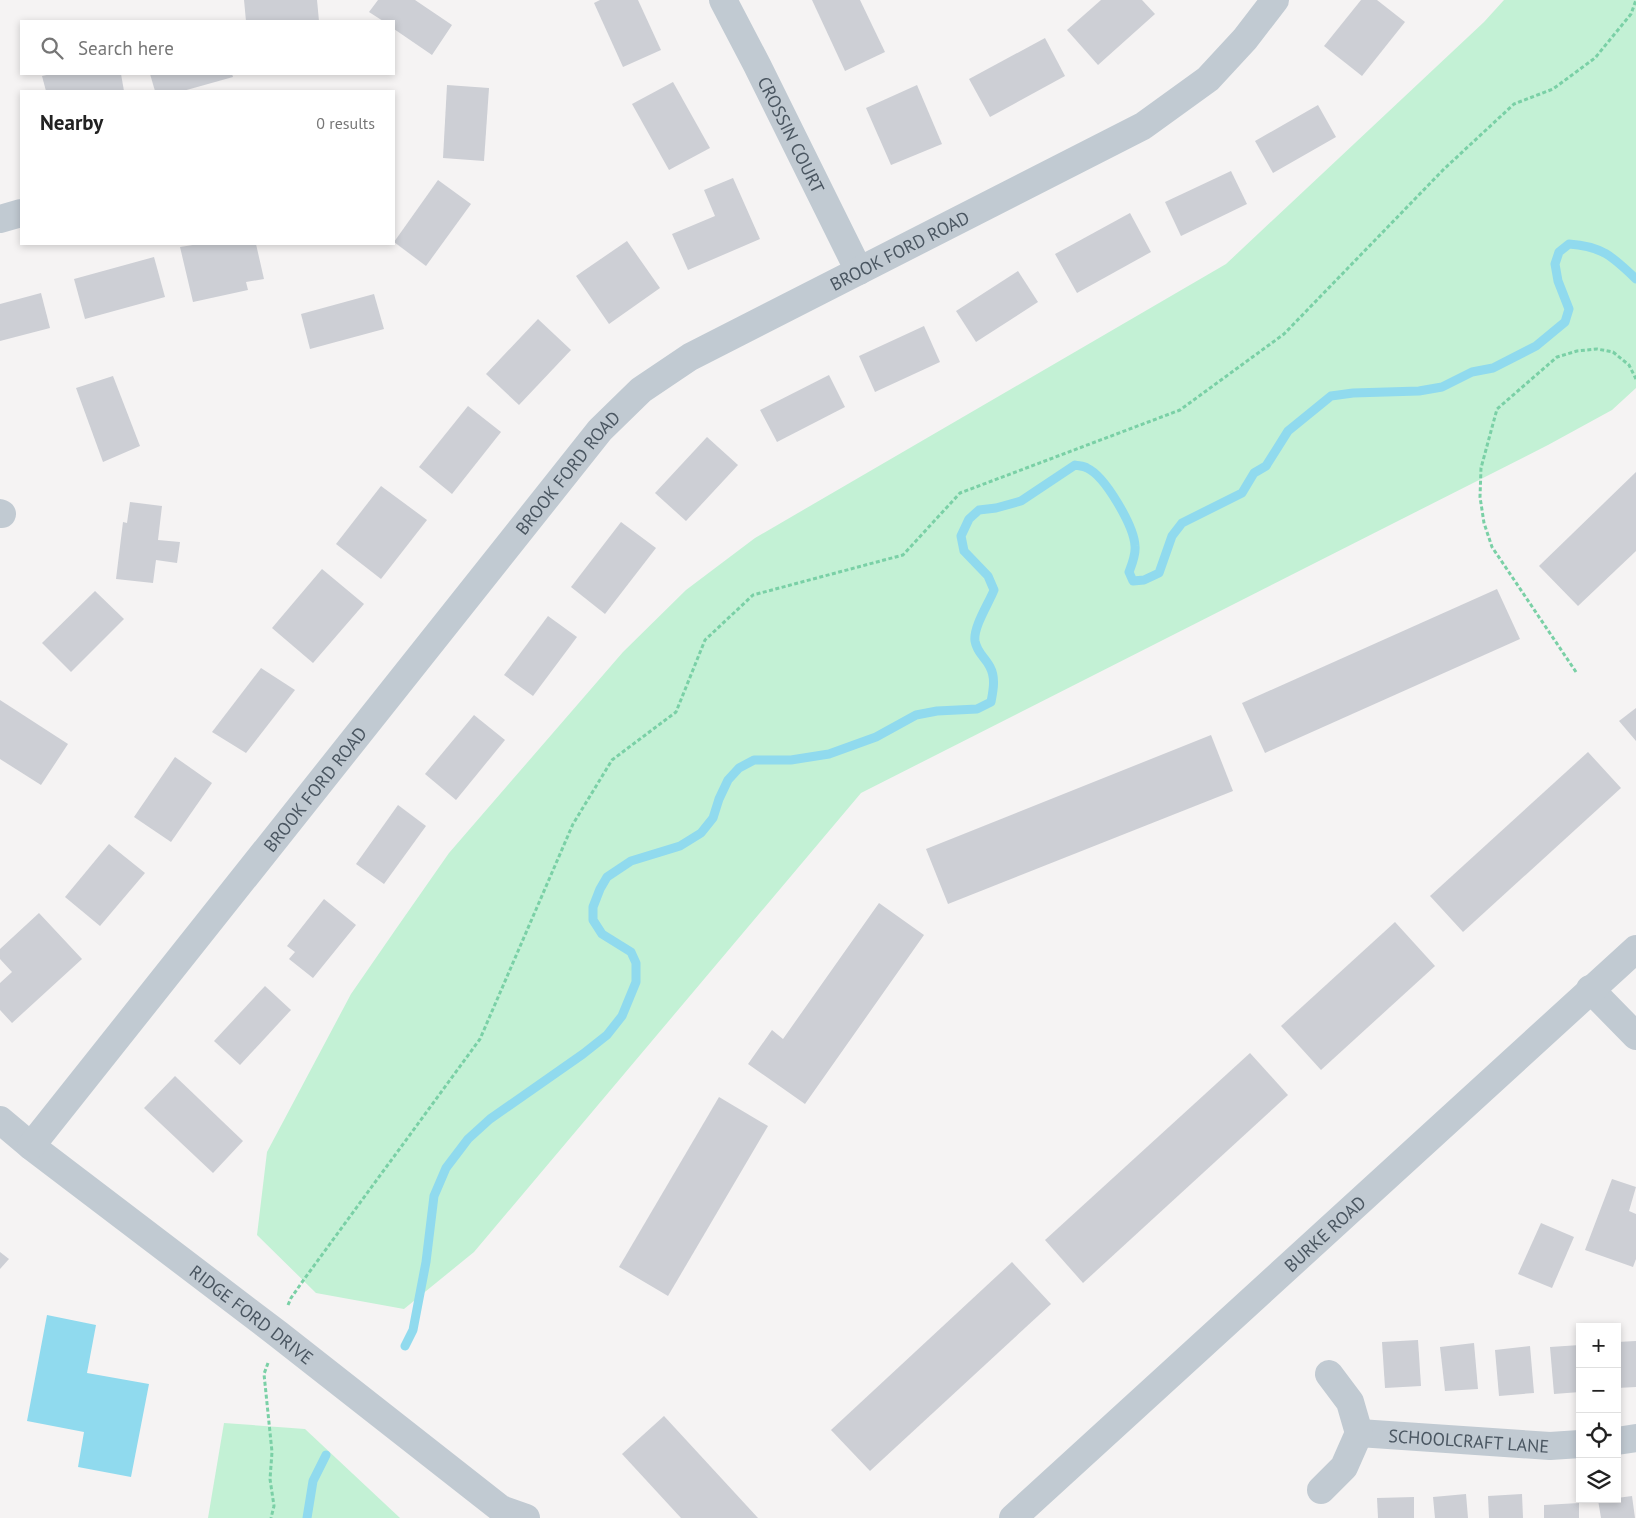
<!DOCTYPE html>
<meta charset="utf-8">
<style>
body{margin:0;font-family:"PT Sans",sans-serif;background:#f6f6f6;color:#222}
.controls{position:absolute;right:15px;bottom:15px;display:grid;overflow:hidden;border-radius:0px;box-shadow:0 2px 8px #0003}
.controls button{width:45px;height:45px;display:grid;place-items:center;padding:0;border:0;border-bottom:1px solid #e0e0e0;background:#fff;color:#222;font:25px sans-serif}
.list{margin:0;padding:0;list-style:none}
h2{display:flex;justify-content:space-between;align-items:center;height:65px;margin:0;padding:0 20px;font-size:21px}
h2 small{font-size:16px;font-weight:400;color:#767676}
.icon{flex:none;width:28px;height:28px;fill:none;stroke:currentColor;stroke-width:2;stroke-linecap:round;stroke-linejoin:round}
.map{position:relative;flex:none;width:1636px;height:1518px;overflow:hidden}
.search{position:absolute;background:#fff;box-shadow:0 2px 8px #0003;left:20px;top:20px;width:375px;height:55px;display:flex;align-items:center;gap:12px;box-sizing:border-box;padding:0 18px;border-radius:0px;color:#767676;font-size:19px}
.panel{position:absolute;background:#fff;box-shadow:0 2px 8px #0003;left:20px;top:90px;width:375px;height:155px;border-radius:0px}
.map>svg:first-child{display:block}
</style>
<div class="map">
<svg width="1636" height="1518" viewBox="0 0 1636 1518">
<rect width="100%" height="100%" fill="#f5f3f3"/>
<g fill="#c3f1d5">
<polygon points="1504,0 1636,0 1636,388 1612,410 1548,445 861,793 474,1252 404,1309 316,1293 257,1235 267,1152 351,994 398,926 449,853 623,652 686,590 755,538 1226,264 1484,22"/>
<polygon points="224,1423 305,1429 400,1518 208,1518"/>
</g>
<polygon fill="#90daee" points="47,1315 96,1325 87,1373 149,1384 131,1477 78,1467 84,1432 27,1421"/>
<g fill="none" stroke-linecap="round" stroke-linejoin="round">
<g stroke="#90daee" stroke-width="9">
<path d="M405,1346L413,1330L426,1262L434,1196L446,1168L468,1139L490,1119L583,1054L607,1035L622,1016L636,982V963L631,952L602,934L593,920V907L600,889L607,877L631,861L680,846L701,833L713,818L719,799L728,780L739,768L754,760H791L829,754L876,737L916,715L937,711L977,709L991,702C993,691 996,678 990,667C985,657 977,653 975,641C973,627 989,603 994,590L988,576L964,551L961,536L969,519L979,510L996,508L1021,501L1075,465C1079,466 1084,466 1087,468C1105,476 1134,526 1135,546C1136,555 1132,564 1129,572L1133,581L1144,580L1159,573L1172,536L1182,523L1242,493L1254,473L1266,466L1288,431L1331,396L1353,393L1419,391L1442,387L1472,372L1493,368L1536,346L1565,322L1569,309L1558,281L1555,264L1559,252L1569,244C1602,246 1613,257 1636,279"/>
<polyline points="307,1518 313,1481 326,1455"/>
</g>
</g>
<g fill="#cdcfd5">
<polygon points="244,0 317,0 319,21 246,21"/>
<polygon points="378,0 415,0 452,25 432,55 394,29 394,21 383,21 369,12"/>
<polygon points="600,0 638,0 661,50 623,67 594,3"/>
<polygon points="812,0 860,0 885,52 845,71"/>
<polygon points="1101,0 1142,0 1155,14 1098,65 1067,30"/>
<polygon points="1361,0 1377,0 1405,22 1362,76 1324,46"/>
<polygon points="1045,38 1065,76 990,117 969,79"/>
<polygon points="51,74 121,74 124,91 46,91 42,76"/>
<polygon points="150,74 232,74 233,77 183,91 155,91"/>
<polygon points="673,82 710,148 669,170 632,104"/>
<polygon points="447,85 489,88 484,161 443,158"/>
<polygon points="917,85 942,144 891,165 866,108"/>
<polygon points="1318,105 1336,137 1273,173 1255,141"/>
<polygon points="1231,171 1247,204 1181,236 1165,202"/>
<polygon points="733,178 760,239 688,270 672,234 715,216 704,190"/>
<polygon points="438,180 471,204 426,266 394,242"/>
<polygon points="1130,213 1151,252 1077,293 1055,254"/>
<polygon points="627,241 660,288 609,324 576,276"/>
<polygon points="199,244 256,244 264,279 246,282 248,290 193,302 180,247"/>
<polygon points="154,257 165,297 85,319 74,279"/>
<polygon points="1018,271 1038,302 976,342 956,311"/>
<polygon points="41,293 50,328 0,341 0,304"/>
<polygon points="374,294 384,329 310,349 301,314"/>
<polygon points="538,319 571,350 519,405 486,374"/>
<polygon points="924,326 940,362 875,392 859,356"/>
<polygon points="829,375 845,407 777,442 760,410"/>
<polygon points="113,376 140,446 103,462 76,388"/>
<polygon points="468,406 501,432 452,494 419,467"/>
<polygon points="707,437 738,465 686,521 655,493"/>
<polygon points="1636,472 1636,551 1578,606 1539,566"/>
<polygon points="381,486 427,520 381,579 336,544"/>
<polygon points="130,502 162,506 158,540 180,542 177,563 156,560 153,583 116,579 123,522 127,523"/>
<polygon points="621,522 656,548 605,614 571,587"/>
<polygon points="322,569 364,604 313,663 272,628"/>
<polygon points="1497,589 1520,639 1265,753 1242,703"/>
<polygon points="95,591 124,619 71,672 42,643"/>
<polygon points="548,616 577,637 533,696 504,675"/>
<polygon points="261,668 295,690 246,753 212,732"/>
<polygon points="0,700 68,744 41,785 0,759"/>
<polygon points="1636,708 1636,741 1619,721"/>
<polygon points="474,715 505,740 456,800 425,774"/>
<polygon points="1211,735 1233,791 948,904 926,849"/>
<polygon points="1588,752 1621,788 1463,932 1430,896"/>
<polygon points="175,757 212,783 171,842 134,817"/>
<polygon points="398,805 426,826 384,884 356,864"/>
<polygon points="109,844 145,873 100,926 65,897"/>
<polygon points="324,899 356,925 313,978 289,959 295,952 287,946"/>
<polygon points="879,903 924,935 805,1104 748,1064 772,1030 783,1039"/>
<polygon points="39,913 82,959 12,1023 0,1010 0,983 12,972 0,959 0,949"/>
<polygon points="1395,922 1435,966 1321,1070 1281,1026"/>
<polygon points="265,986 291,1010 240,1065 214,1041"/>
<polygon points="1250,1053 1288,1095 1083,1283 1045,1240"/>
<polygon points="175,1076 243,1141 213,1173 144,1108"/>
<polygon points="719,1097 768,1126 668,1296 619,1267"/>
<polygon points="1612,1179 1636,1187 1629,1211 1636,1214 1636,1259 1633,1267 1585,1250"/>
<polygon points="1541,1223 1574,1237 1552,1288 1518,1274"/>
<polygon points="0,1252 9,1259 0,1269"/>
<polygon points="1012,1262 1051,1304 870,1471 831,1430"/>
<polygon points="1418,1340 1421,1386 1385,1388 1382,1342"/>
<polygon points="1636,1341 1636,1387 1617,1388 1617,1342"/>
<polygon points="1474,1343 1478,1389 1445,1391 1440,1347"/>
<polygon points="1580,1345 1580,1392 1554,1394 1550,1347"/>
<polygon points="1530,1346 1534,1393 1499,1396 1495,1350"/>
<polygon points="664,1416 758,1518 681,1518 622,1454"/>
<polygon points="1466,1494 1468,1518 1435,1518 1433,1497"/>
<polygon points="1522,1494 1523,1518 1489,1518 1488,1496"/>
<polygon points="1632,1496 1635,1518 1601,1518 1598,1500 1617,1499 1617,1498"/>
<polygon points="1414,1497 1414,1518 1378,1518 1377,1498"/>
<polygon points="1579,1503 1579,1518 1544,1518 1544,1505"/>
</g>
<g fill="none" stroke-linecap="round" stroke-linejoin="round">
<g stroke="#7ad0a6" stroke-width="3" stroke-dasharray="4 2.5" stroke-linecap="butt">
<polyline points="1576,672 1492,547 1484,523 1480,497 1481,468 1497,409 1557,357 1577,351 1597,349 1613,352 1629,365 1636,379"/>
<polyline points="288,1305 291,1298 305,1278 480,1039 573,824 612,760 676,712 705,640 753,595 903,555 960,493 1180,410 1284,334 1444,169 1514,104 1553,89 1595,58 1631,14 1636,0"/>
<polyline points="268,1363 264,1374 272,1452 270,1479 274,1506 271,1518"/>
</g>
<g stroke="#c1cad2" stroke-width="28">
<path id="s1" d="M723,0L757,65L859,271"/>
<polyline points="0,219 21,213"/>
<polyline points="0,513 2,514"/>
<polyline points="1590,989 1636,1036"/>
<path id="s2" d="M0,1120L31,1146L278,1334L501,1509L526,1518"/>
<path id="s3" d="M31,1146L600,430L641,390L690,357L1143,126L1208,79L1245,39L1275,0"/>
<path id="s4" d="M1359,1433L1550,1446L1580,1444"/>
<polyline points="1617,1441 1636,1438"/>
<polyline points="1321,1490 1344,1467 1359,1433 1350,1402 1329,1374"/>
<path id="s5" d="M1013,1518L1636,949"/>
</g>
</g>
<g text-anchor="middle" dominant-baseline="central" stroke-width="4.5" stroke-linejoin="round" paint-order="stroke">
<g font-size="18" fill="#4a5661" stroke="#fff">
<text stroke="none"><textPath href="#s1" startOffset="151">CROSSIN COURT</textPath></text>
<text stroke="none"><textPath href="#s3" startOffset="1266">BROOK FORD ROAD</textPath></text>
<text stroke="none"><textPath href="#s3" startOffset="861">BROOK FORD ROAD</textPath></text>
<text stroke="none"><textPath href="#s3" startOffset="456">BROOK FORD ROAD</textPath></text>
<text stroke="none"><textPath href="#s5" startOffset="422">BURKE ROAD</textPath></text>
<text stroke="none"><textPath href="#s2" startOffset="318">RIDGE FORD DRIVE</textPath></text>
<text stroke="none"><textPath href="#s4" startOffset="110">SCHOOLCRAFT LANE</textPath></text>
</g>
</g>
</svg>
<div class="controls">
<button>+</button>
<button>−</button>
<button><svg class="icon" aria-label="locate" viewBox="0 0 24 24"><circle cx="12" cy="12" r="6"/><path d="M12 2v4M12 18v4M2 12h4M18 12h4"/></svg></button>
<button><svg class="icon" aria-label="layers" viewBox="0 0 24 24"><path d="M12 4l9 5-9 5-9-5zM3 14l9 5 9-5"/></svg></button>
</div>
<div class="search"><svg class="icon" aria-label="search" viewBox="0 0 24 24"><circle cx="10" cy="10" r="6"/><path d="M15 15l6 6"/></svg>Search here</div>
<section class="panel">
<h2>Nearby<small>0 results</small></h2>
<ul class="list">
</ul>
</section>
</div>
